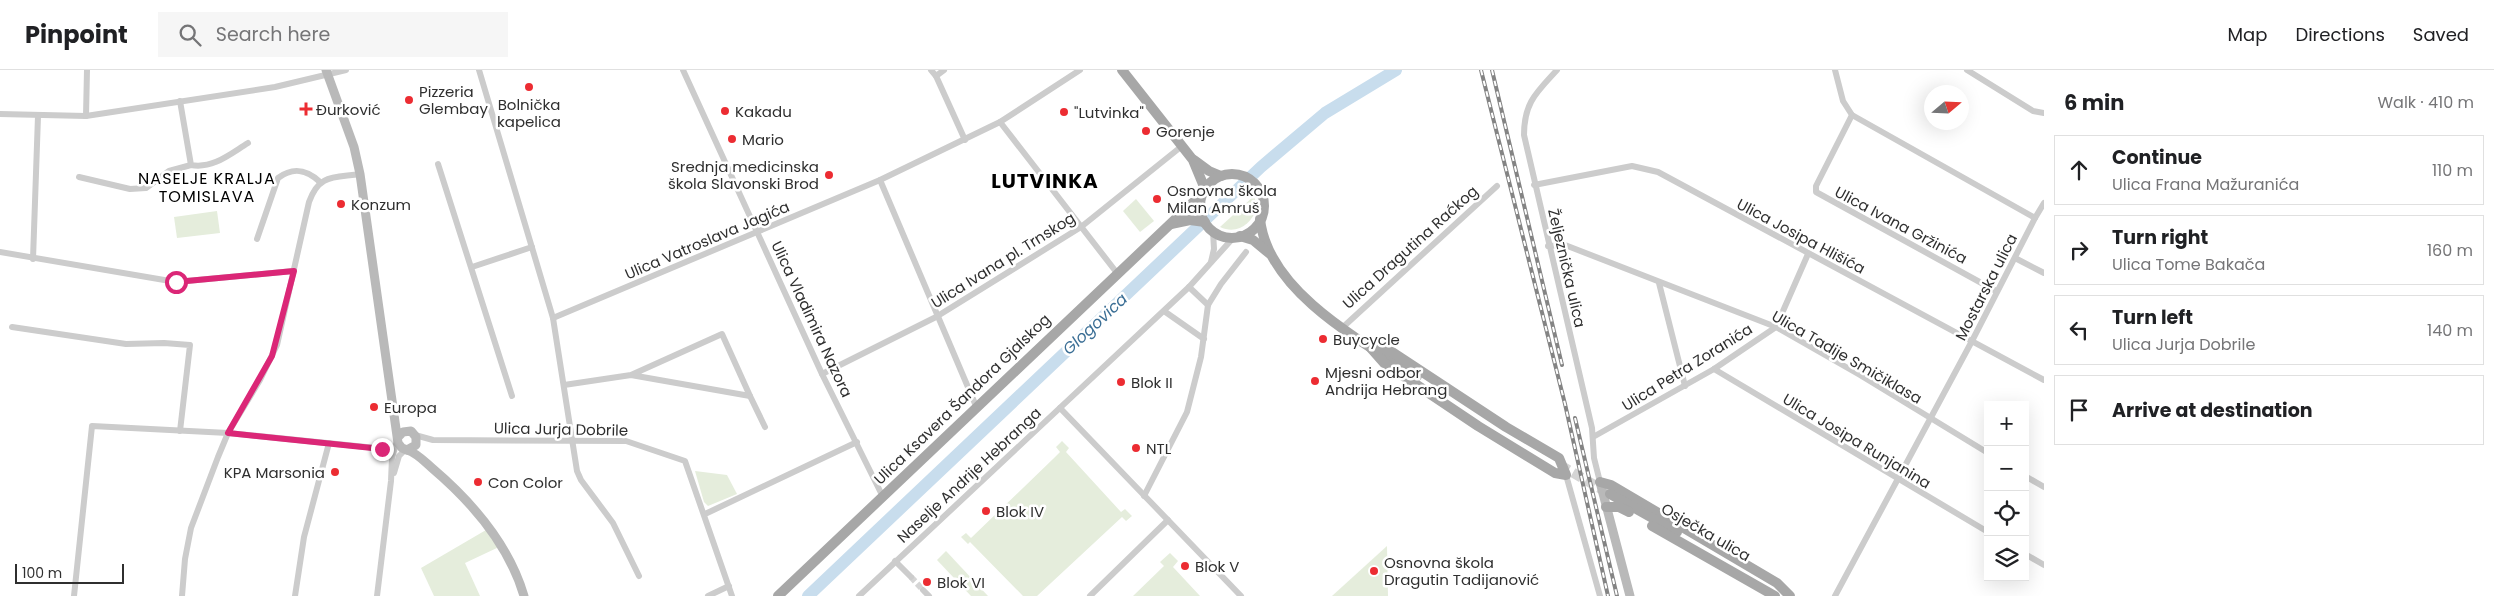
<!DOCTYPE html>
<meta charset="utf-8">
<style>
body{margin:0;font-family:Poppins,sans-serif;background:#f6f6f6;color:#202124}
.controls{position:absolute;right:15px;bottom:15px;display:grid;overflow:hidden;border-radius:0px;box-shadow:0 5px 20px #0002}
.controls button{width:45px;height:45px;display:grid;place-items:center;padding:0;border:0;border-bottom:1px solid #e0e0e0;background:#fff;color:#202124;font:25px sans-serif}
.compass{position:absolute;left:1924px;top:15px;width:45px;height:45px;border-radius:50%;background:#fff;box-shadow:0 5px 20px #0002;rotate:71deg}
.scale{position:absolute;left:15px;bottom:12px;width:109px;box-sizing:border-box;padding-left:5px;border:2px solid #2f2f2f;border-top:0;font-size:14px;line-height:18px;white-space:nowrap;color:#2f2f2f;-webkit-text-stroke:4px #fff;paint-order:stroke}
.stop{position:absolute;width:15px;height:15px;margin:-11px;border:4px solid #db2777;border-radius:50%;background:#fff}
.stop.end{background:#db2777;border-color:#fff;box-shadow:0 1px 5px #0008}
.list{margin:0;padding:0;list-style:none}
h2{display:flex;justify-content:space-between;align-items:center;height:65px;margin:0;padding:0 20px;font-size:21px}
h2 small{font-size:16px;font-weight:400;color:#757577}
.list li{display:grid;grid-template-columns:32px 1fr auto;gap:15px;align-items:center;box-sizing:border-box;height:70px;margin:0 10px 10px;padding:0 10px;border:1px solid #e0e0e0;border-radius:0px}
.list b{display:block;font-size:19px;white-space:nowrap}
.list p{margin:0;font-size:16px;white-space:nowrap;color:#757577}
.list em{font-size:16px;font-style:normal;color:#757577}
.icon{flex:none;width:28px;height:28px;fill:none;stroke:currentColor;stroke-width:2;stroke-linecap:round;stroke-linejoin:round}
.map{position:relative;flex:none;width:2044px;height:526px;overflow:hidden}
header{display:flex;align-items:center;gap:30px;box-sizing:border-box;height:70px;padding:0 25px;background:#fff;border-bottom:1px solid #e0e0e0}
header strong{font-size:24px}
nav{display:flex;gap:28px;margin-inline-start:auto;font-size:18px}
.search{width:350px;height:45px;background:#f6f6f6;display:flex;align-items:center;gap:12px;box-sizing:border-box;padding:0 18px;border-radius:0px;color:#757577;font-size:19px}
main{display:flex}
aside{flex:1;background:#fff}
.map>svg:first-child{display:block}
</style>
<header>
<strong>Pinpoint</strong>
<div class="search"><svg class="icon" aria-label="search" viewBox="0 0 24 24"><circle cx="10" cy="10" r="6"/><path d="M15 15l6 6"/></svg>Search here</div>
<nav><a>Map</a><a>Directions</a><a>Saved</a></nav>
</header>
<main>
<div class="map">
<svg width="2044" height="526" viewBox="0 0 2044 526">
<rect width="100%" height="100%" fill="#fff"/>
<g fill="#e5eddc">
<path d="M1254,126L1257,137C1252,154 1237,165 1220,157Z"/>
<polygon points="1136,129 1154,151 1140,162 1123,141"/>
<polygon points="217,141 220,163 177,168 174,147"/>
<polygon points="1062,371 1069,378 1066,382 1121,442 1125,439 1132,446 1126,451 1122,447 1037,526 1023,526 970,472 968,474 961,467 966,463 971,468 1053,389 1060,382 1056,377"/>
<polygon points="695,401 727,405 737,424 708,436 704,432"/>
<polygon points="486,460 499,477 465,493 480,526 434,526 421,498"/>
<polygon points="1387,476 1388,526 1332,526"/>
<polygon points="946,481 988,526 971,526 937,490"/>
<polygon points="1170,483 1178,491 1173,497 1200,526 1133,526 1164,496 1160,492"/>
</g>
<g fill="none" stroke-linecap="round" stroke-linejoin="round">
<polyline stroke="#c8dded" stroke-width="12" points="808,526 1261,97 1325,43 1396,0"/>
<polyline stroke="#d5d5d5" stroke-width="6" stroke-dasharray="6 3" stroke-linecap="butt" points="911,507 923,520"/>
<polyline stroke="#d5d5d5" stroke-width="10" stroke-dasharray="10 5" stroke-linecap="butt" points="1560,395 1608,423"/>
<g stroke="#ccc" stroke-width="6">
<polyline points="479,0 553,248 577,401 581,410 613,453 639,506"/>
<polyline points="683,0 822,304 883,427"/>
<polyline points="931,0 936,6 944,0"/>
<path d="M1557,0C1537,22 1524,32 1524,65L1592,358L1594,388L1600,412"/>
<polyline points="1967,0 2033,41 2044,43"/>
<polyline points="936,6 965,70"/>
<path d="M180,31L191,95C213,99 230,84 248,73"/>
<polyline points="0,44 86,46 275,17 346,0"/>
<polyline points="1852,45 1816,116 1816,122 1996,221"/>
<polyline points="86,46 87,0"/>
<polyline points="1000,52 1117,203"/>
<polyline points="438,94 512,326"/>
<polyline points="79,107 130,119 146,118 169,101 191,95"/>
<polyline points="880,110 976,336"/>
<polyline points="1534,115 1632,96 1658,102 2044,310"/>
<polyline points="2035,148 2044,133"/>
<path d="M257,169L278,108C293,97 306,99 320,112"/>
<polyline points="1548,176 1565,175 1776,257 1860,305 1988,383"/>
<polyline points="0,182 176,212 293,201"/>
<polyline points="2015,188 2044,203"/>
<polyline points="33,189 38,46"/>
<polyline points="1211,192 1214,179 1213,161"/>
<polyline points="472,197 532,177"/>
<polyline points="1659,213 1685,316"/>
<polyline points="1189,217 1208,235"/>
<polyline points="1164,241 1204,269"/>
<polyline points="553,248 880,110 1000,52 1080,0"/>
<polyline points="12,257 126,274 164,273 190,275 180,361"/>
<polyline points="1342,258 1497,116"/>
<polyline points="1714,299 1988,462"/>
<polyline points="822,304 936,247 1081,157 1182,76"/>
<polyline points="564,315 631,305 750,326 722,264 631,305"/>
<polyline points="750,326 765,357"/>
<polyline points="1060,338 1241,526"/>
<polyline points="415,365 433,370 626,371 685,391 732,526"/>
<polyline points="1593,367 1714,299 1776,257 1808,184"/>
<polyline points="394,403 399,386 405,380"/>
<polyline points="1566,405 1600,526"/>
<polyline points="2025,406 2044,417"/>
<polyline points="1144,426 1187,342 1201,287 1208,235 1221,214 1246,182"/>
<polyline points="705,444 857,372"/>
<polyline points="2025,484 2044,495"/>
<polyline points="895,491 911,507"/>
<polyline points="923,520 929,526"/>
<polyline points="74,526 92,356 228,363 376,378 388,379 395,376"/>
<path d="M182,526L185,489L191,458L218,387L228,363L260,310L277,275L309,132C319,104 333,108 360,104"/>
<polyline points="295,526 304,467 329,373"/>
<polyline points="377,526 391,411 392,388 396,374"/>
<polyline points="708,526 729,516"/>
<polyline points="859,526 1189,217 1234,167"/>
<polyline points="1090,526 1168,450"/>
<polyline points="1835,526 1972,271 2035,148 1852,45 1843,31 1835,0"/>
</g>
<g stroke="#b9b9b9" stroke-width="9">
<polyline points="326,0 354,77 360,104 398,373 402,378 407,380 416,375 416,367 411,361 403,362 399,366"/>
<path d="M407,380C417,383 425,392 432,398C472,432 509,475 524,526"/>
<polyline points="1600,412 1630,526"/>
</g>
<g stroke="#a7a7a7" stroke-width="10">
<polyline points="1122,0 1193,90 1205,119"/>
<polyline points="1194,90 1209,101 1221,106"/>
<circle cx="1232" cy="136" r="32"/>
<path d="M1260,149C1268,222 1362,272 1417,306"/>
<polyline points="1171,154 1190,150 1205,152"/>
<polyline points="1240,166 1253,170 1270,184"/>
<polygon points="1369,276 1377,276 1392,282 1506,357 1559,388 1566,405 1555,403 1478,356 1384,293"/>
<polyline points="1600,412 1611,415 1777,513 1790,526"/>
<polyline points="1610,424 1677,462"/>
<polyline points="1606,437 1619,437 1629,442"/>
<polyline points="1652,456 1775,526"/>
<polyline points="778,526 1203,123"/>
</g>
<g stroke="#848484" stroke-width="4">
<g id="rail">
<polyline points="1481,0 1565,334 1608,526"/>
<polyline points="1492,0 1562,295"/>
<polyline points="1575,348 1617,526"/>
</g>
</g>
<use href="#rail" stroke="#fff" stroke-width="2" stroke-dasharray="5.5" stroke-linecap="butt"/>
</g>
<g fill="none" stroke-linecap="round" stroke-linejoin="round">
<polyline stroke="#db2777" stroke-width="6" points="176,212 294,201 272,286 228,363 382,379"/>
</g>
<g fill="#ec2c32" stroke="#fff" stroke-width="2">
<circle cx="529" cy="17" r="5"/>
<circle cx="409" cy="30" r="5"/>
<path d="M303.5 31.5h5v5h5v5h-5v5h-5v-5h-5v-5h5z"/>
<circle cx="725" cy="41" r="5"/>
<circle cx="1064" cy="42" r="5"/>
<circle cx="1146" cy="61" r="5"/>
<circle cx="732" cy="69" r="5"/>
<circle cx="829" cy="105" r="5"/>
<circle cx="1157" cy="129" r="5"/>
<circle cx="341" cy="134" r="5"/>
<circle cx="1323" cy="269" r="5"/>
<circle cx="1315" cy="311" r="5"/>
<circle cx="1121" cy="312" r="5"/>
<circle cx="374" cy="337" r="5"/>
<circle cx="1136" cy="378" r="5"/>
<circle cx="335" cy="402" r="5"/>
<circle cx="478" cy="412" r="5"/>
<circle cx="986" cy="441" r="5"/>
<circle cx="1185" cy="496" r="5"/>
<circle cx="1374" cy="501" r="5"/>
<circle cx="927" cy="512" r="5"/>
</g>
<g text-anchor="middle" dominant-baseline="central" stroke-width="5" stroke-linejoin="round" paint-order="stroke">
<g font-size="15" fill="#2f2f2f" stroke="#fff" text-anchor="start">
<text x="419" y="21">Pizzeria<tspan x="419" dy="17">Glembay</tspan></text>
<text x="529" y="34" text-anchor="middle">Bolnička<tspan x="529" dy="17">kapelica</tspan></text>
<text x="316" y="39">Đurković</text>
<text x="735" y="41">Kakadu</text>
<text x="1074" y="42">"Lutvinka"</text>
<text x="1156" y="61">Gorenje</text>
<text x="742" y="69">Mario</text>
<text x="819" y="96" text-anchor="end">Srednja medicinska<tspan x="819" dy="17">škola Slavonski Brod</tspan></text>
<text x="1167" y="120">Osnovna škola<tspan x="1167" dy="17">Milan Amruš</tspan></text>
<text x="351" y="134">Konzum</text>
<text x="1333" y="269">Buycycle</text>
<text x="1325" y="302">Mjesni odbor<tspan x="1325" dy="17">Andrija Hebrang</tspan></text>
<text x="1131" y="312">Blok II</text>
<text x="384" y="337">Europa</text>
<text x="1146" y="378">NTL</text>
<text x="325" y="402" text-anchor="end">KPA Marsonia</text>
<text x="488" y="412">Con Color</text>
<text x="996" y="441">Blok IV</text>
<text x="1384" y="492">Osnovna škola<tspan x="1384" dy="17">Dragutin Tadijanović</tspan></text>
<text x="1195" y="496">Blok V</text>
<text x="937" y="512">Blok VI</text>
</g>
<g font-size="15" fill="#2f2f2f" stroke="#fff">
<text transform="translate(1901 155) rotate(28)">Ulica Ivana Gržinića</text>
<text transform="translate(1801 166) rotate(28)">Ulica Josipa Hlišića</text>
<text transform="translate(707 170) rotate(-23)">Ulica Vatroslava Jagića</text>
<text transform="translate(1410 177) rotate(-42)">Ulica Dragutina Raćkog</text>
<text transform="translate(1003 190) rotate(-32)">Ulica Ivana pl. Trnskog</text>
<text transform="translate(1567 198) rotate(77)">Željeznička ulica</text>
<text transform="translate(1986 217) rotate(-63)">Mostarska ulica</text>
<text transform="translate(812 249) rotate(65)">Ulica Vladimira Nazora</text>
<text transform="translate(1847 287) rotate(30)">Ulica Tadije Smičiklasa</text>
<text transform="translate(1687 297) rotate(-32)">Ulica Petra Zoranića</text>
<text transform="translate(962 329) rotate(-44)">Ulica Ksavera Šandora Gjalskog</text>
<text transform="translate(561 359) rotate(1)">Ulica Jurja Dobrile</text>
<text transform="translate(1857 371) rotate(31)">Ulica Josipa Runjanina</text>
<text transform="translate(969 405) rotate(-43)">Naselje Andrije Hebranga</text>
<text transform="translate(1706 462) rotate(30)">Osječka ulica</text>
</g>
<g font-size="16" letter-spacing="1" fill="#000" stroke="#fff">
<text x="207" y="108">NASELJE KRALJA<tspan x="207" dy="18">TOMISLAVA</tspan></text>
</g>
<g font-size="16" font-style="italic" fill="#3a6e95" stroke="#fff">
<text transform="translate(1095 254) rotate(-43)">Glogovica</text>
</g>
<g font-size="20" font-weight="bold" letter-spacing="1" fill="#000" stroke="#fff">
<text x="1045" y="111">LUTVINKA</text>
</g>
</g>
</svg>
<div class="controls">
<button>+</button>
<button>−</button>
<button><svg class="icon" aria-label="locate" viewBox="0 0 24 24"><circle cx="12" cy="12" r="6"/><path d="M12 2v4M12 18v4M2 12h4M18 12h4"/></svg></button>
<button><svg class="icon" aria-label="layers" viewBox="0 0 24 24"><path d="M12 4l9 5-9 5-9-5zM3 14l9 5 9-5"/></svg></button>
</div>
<svg class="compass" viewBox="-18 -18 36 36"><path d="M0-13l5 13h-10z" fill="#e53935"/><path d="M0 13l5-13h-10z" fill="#757577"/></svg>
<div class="scale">100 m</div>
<div class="stop" style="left:176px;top:212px"></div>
<div class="stop end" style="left:382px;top:379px"></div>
</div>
<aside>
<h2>6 min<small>Walk · 410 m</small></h2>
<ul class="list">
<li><svg class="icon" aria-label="ahead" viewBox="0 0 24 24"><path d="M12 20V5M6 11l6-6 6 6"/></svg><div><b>Continue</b><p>Ulica Frana Mažuranića</p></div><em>110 m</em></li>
<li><svg class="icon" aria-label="right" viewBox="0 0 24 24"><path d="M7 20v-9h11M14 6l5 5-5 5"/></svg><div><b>Turn right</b><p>Ulica Tome Bakača</p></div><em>160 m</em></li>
<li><svg class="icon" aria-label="left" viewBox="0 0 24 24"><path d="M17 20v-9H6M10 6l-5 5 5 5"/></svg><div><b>Turn left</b><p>Ulica Jurja Dobrile</p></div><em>140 m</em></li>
<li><svg class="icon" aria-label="arrive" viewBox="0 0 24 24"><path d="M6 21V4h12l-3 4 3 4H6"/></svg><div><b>Arrive at destination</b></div></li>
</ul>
</aside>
</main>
